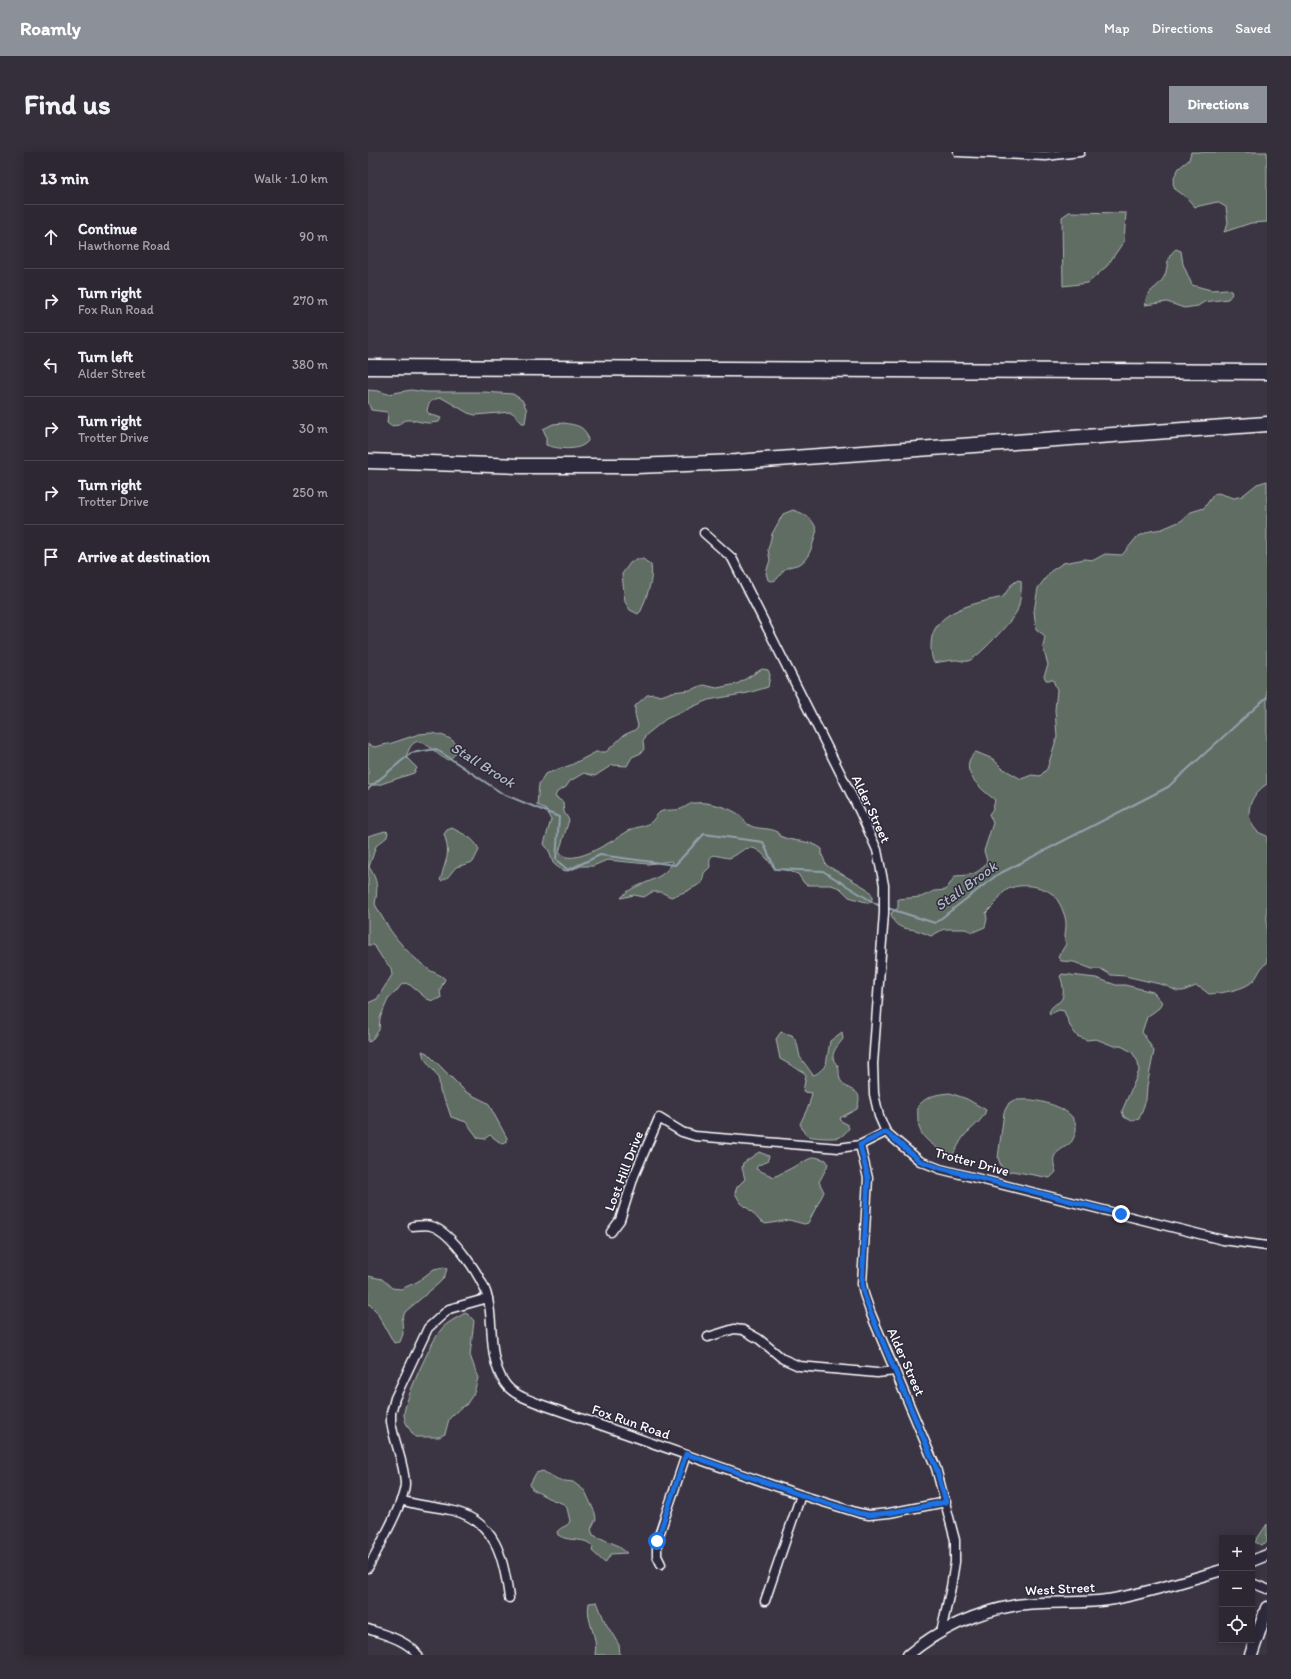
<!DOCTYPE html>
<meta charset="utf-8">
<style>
body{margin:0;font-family:Itim,sans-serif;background:#342f3a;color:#f1f3f6}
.controls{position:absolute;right:12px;bottom:12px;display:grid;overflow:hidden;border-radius:0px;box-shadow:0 2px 10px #0003}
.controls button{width:36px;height:36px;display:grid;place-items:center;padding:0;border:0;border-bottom:1px solid #48444d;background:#2c2732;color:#f1f3f6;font:20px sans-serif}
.stop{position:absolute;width:12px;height:12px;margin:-9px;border:3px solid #1a73e8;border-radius:50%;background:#fff}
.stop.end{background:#1a73e8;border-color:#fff;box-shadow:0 1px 4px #0008}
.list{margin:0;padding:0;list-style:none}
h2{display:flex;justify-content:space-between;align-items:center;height:52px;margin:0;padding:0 16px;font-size:17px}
h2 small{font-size:13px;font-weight:400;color:#a6a5ac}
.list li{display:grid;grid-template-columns:26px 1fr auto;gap:12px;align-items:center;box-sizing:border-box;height:64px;padding:0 16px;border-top:1px solid #48444d}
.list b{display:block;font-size:15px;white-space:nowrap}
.list p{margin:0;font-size:13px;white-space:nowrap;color:#a6a5ac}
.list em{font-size:13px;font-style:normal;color:#a6a5ac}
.icon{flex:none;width:22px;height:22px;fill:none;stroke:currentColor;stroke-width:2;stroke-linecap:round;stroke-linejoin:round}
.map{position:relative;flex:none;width:899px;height:1503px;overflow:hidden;border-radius:0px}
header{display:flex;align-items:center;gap:24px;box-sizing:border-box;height:56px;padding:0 20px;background:#8c9099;color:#fff}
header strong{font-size:19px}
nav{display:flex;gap:22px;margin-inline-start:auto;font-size:14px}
.intro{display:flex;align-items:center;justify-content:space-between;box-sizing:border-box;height:96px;padding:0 24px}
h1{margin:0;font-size:28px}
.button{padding:10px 18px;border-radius:0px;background:#8c9099;color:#fff;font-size:14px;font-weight:700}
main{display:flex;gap:24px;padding:0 24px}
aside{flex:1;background:#2c2732;border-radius:0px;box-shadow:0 2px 10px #0003}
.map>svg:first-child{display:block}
</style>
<header>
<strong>Roamly</strong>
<nav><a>Map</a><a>Directions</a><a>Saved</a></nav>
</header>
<div class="intro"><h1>Find us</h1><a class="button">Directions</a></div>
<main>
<aside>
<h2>13 min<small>Walk · 1.0 km</small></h2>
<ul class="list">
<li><svg class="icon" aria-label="ahead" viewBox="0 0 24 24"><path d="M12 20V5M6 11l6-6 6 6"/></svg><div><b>Continue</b><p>Hawthorne Road</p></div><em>90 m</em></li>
<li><svg class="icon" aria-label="right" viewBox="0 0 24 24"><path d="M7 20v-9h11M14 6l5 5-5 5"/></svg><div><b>Turn right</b><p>Fox Run Road</p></div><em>270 m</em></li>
<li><svg class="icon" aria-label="left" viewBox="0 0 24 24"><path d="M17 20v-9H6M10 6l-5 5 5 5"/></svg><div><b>Turn left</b><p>Alder Street</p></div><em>380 m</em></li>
<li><svg class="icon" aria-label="right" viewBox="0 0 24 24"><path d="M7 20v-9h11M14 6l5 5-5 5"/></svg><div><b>Turn right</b><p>Trotter Drive</p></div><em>30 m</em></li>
<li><svg class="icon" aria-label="right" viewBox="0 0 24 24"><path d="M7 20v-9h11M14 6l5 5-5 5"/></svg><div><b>Turn right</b><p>Trotter Drive</p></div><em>250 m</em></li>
<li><svg class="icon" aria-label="arrive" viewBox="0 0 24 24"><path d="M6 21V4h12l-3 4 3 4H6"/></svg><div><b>Arrive at destination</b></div></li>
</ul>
</aside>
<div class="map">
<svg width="899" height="1503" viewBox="0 0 899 1503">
<rect width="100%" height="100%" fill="#3b3443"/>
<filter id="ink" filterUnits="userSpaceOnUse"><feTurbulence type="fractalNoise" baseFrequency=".025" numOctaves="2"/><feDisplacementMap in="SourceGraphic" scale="8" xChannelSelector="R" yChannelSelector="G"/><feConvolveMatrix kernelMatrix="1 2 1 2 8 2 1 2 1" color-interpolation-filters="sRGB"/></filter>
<g filter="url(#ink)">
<g fill="#5e6d64" stroke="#aeb6b2">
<polygon points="823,0 899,0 899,70 883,71 856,80 860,71 858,55 849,50 827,55 818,45 807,37 805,31 807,23 811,16 821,8"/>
<polygon points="701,60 758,61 756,89 739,114 720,131 695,134 694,65"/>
<path d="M808,97L813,99L815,112L824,133L843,138L859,137L863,139L864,142L860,147L836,150L830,154L816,156L799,150L777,153C778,137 790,137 796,125C801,115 797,105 808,97Z"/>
<path d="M0,238L10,239L20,242L43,238L58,240H116L145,242L154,248L159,258L157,271H154L146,262L143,260L107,263L100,261L74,246C65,246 60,250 59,259L61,262L73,266L71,270C68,270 64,271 61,271C51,271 38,263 31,273L23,274L19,271L20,262L19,260L3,258L0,249Z"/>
<path d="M196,271C208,273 219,274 220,289C211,300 190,297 178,293V284L175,277L185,272Z"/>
<path d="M899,329V632C883,642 874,662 888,678C890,681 895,682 899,684V811C892,815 891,822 886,828C877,838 854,841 841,842L833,836L828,834L815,839H809L796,833L757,824L743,823L733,817H724L706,810L693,809L690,805L698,792C695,784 700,775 697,765C695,758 690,746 683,741C672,733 647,730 636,740C632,743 630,749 627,752C624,755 621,758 618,761L619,767L617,775L605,780L597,777H576L563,784C558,782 552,779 547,778C535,776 526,776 523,761L530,756V747L553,745L566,739L578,738L587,724C602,723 611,723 619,709L616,699L625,671L621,662L625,657L627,648C617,640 594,623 602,607C604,604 605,602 608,600L625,607L634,616L653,627L664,623L672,624L679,617L689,585L687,558L689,538L685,528H678L676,524L680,513L675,495L677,484L668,477L666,459L670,436L683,419L695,411L717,407L726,408L737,402L754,403L769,385L782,379L794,377L813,369L823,360L836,356L846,342L850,341L866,346L874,344L889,332Z"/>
<path d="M425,358C438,362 444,366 449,378C445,390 443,405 432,412C427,414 421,414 417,417C411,422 410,432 400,428L398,421L402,408L400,398L404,382L415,362Z"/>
<path d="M268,407H275L283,413C286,428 278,445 273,459L270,462L262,458L257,450L254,422L262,411Z"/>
<path d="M650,428L653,429C654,437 652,451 649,459C644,469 609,507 600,509C596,510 591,508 588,508C581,508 573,510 566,511C563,504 563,499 563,492C564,458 609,451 635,445L643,433Z"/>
<path d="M394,517L400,518L402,523L400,535L380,541L340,548L298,567L278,583L275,589L276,597L273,601L264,605L259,614L244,613L227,624L216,621L202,629L198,635L189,640L187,645L195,650L196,660L201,668L191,700C203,718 248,686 262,678C267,675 276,675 282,671C286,668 288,663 292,660C298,657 306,659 313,657C318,655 322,651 327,651C339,649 364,656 373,664C376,667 377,671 381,673C389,678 401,675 410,680L412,684C426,691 442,687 454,697V702L458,713L498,736C503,740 506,744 503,750L501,751L481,745L472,736L463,733H439L436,731L430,722L418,718L407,717C399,708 390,690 375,698C370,701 366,705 361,706C349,705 340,697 342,715L336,721L334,731L319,739L303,745L293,740H284L276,745L266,743L253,746C266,729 292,733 305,710L303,709L280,712L239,708L225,714H213L200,719L193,718L185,711L181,699L176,692L183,668L177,657L169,653L171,632L177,622L203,613L228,600H238L256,583L267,578L270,574L267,562V554L279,543L285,542L293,544L304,540L322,538L336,533L349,536L369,532Z"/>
<path d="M63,581C79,583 101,592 81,608C65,605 49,570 38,605L49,616L46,621L10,633H0V592L6,595L24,591L51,582Z"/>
<path d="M84,676C95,682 107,686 111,698L105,710L88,715L79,726L73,729L72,728L73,726C78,706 83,703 76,682L79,678Z"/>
<path d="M17,679L20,680L19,685L8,694L1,715C10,728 10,737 7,752C20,778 36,799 59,816C64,821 73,822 77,827L72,838L73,846L65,849L59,847L42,833L37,831L33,833L28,840L21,845L12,866L11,878L3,889L0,890V851L9,847L24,823L23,816L14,806L6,793H0V684Z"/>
<path d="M694,822L728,826L748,833H757L785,840L794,850L791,856L779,865L774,880L786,899L779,934L778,948L771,967L764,969L756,965L754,959L771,919L770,910L764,900L753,894H746L728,887L719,888L709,884L702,874L696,859L691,858L682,862L681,860C684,854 686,853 691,850C698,845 695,831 692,824Z"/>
<path d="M413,880L424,883L429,891L432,905L445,923C450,922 454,917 458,913L462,889L474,880L475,887C471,893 462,900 466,909C467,911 469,912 470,914C472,919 470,924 473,929C483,943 496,934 489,957L472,966L473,969L479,972L481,976C479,979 476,983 472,985C468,987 442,986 438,983C435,980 434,975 432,972L441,953L444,941L437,940L435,939L438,924L435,920L412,907L408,887Z"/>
<polygon points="54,899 59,901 98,940 120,951 139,986 138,991 134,992 122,983 116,987 110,986 98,970 83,965 79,953 72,939 71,929 69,923 56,906"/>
<path d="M582,941L599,947L618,958C615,969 603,976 596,984C591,990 589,998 584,1003L580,1004C557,986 548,986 550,954C559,944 568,942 582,941Z"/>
<path d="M646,948C654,948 663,947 670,949C690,953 719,964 704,989C702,992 699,993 697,995C684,1003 684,1006 688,1020L682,1026L644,1019L641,1020L634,1017L630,1006L636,960L641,951Z"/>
<polygon points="391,1000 401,1004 399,1010 390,1013 388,1017 406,1025 441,1007 447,1005 458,1008 460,1011 459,1015 451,1030 456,1040 440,1071 436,1072 421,1068 398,1072 392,1069 383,1059 372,1050 367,1041 369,1035 377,1027 374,1016 375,1011"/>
<polygon points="76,1115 79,1117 76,1126 70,1132 37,1160 34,1168 35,1182 32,1190 26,1191 8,1159 0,1151 0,1124 14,1127 24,1136 33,1137 49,1130 66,1117"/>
<path d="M97,1161L101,1163L106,1169L102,1203L110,1226L106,1241L98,1253L91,1257L81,1267L77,1282L71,1285H47C42,1278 37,1272 36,1263C35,1251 63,1190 72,1179C77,1171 89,1166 97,1161Z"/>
<path d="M175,1319L189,1328L205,1330L217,1339L227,1361L228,1367L223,1377L225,1383L249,1393L259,1401L243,1402L237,1411L224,1399L225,1395C218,1384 201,1391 190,1383L189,1380C193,1374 200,1375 202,1369L199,1356L196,1352L180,1346L164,1337L162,1332L168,1321Z"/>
<polygon points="899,1372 899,1390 893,1393 887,1390"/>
<path d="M229,1450L237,1470L251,1493L252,1503H227C231,1485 217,1469 221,1451Z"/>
</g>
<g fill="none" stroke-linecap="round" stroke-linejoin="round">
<g stroke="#93a2ac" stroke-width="2">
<polyline points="0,637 43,601 68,597 135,642 191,665 188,708 200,718 232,703 307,713 336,682 395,690 407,717 455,719 508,752 515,755"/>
<polyline points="519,756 567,771 629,723 800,635 899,545"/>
</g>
<g stroke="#fff" stroke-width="11">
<g id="minor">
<polyline points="590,0 678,4 712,0"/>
<polyline points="336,381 364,406 492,660 509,698 516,733 516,761 505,912 506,942 511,964 518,980"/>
<polyline points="492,993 500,1026 494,1132 496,1142 503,1162 568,1316 587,1388 587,1410 583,1435 573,1480"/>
<path d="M45,1074C51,1074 58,1072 63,1074C83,1079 116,1127 120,1147C126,1174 120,1206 136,1230C143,1242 159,1247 172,1252L433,1343L491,1361L501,1363L521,1361L578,1350"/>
<polyline points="243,1080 252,1068 266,1024 291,966 314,980 327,984 471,996 492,993 518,980 552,1009 572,1017 855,1088 899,1094"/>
<polyline points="340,1185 366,1177 375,1178 391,1187 415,1207 431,1214 509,1221 527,1219"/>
<path d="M33,1348C49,1354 66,1354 82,1358C128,1368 136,1406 141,1446"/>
<polyline points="293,1412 289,1404 289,1389 318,1303"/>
<path d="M0,1416C10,1396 37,1350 37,1331C36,1310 26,1290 23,1270V1261L27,1246L60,1176L81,1157L120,1146"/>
<polyline points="884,1431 899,1437"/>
<polyline points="397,1449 433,1343"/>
<path d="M0,1477C17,1483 39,1488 50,1503"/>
</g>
</g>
<g stroke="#fff" stroke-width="13">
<g id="tertiary">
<polyline points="884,1409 899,1403"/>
<path d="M540,1503C571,1477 609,1460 649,1453C681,1448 714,1453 746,1447C782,1440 818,1429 854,1418"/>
</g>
</g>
<g stroke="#fff" stroke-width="15">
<polyline id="primary" points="883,1503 899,1456"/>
</g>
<g stroke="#fff" stroke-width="17">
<g id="motorway">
<polyline points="0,215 899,220"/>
<polyline points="0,309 152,314 268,314 368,310 899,272"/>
</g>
</g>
<use href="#minor" stroke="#2f2a3d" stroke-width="8"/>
<use href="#tertiary" stroke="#2f2a3d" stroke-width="10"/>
<use href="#primary" stroke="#2f2a3d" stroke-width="12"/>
<use href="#motorway" stroke="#2f2a3d" stroke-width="14"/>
</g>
</g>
<g fill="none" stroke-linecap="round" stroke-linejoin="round" filter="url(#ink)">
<polyline stroke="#1a73e8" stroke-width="5" points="289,1389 318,1302 433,1343 490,1361 501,1363 521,1361 578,1350 568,1316 503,1162 496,1142 494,1132 500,1026 492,993 518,980 552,1009 572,1016 753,1062"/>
</g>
<g text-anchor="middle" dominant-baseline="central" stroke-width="3" stroke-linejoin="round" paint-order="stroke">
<g font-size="14" fill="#fff" stroke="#2f2a3d">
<text transform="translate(503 657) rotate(65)">Alder Street</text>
<text transform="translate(604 1010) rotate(15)">Trotter Drive</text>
<text transform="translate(256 1019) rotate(-69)">Lost Hill Drive</text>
<text transform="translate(538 1210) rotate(66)">Alder Street</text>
<text transform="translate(263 1270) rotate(19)">Fox Run Road</text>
<text transform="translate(692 1437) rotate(-3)">West Street</text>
</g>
<g font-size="15" font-style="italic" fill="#aeb9c0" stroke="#2f2a3d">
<text transform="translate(115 613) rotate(32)">Stall Brook</text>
<text transform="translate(598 734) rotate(-36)">Stall Brook</text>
</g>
</g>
</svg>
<div class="controls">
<button>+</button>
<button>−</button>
<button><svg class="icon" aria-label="locate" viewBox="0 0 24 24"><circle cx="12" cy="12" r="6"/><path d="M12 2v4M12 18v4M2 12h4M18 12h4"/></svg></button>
</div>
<div class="stop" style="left:289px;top:1389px"></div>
<div class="stop end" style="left:753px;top:1062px"></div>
</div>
</main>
